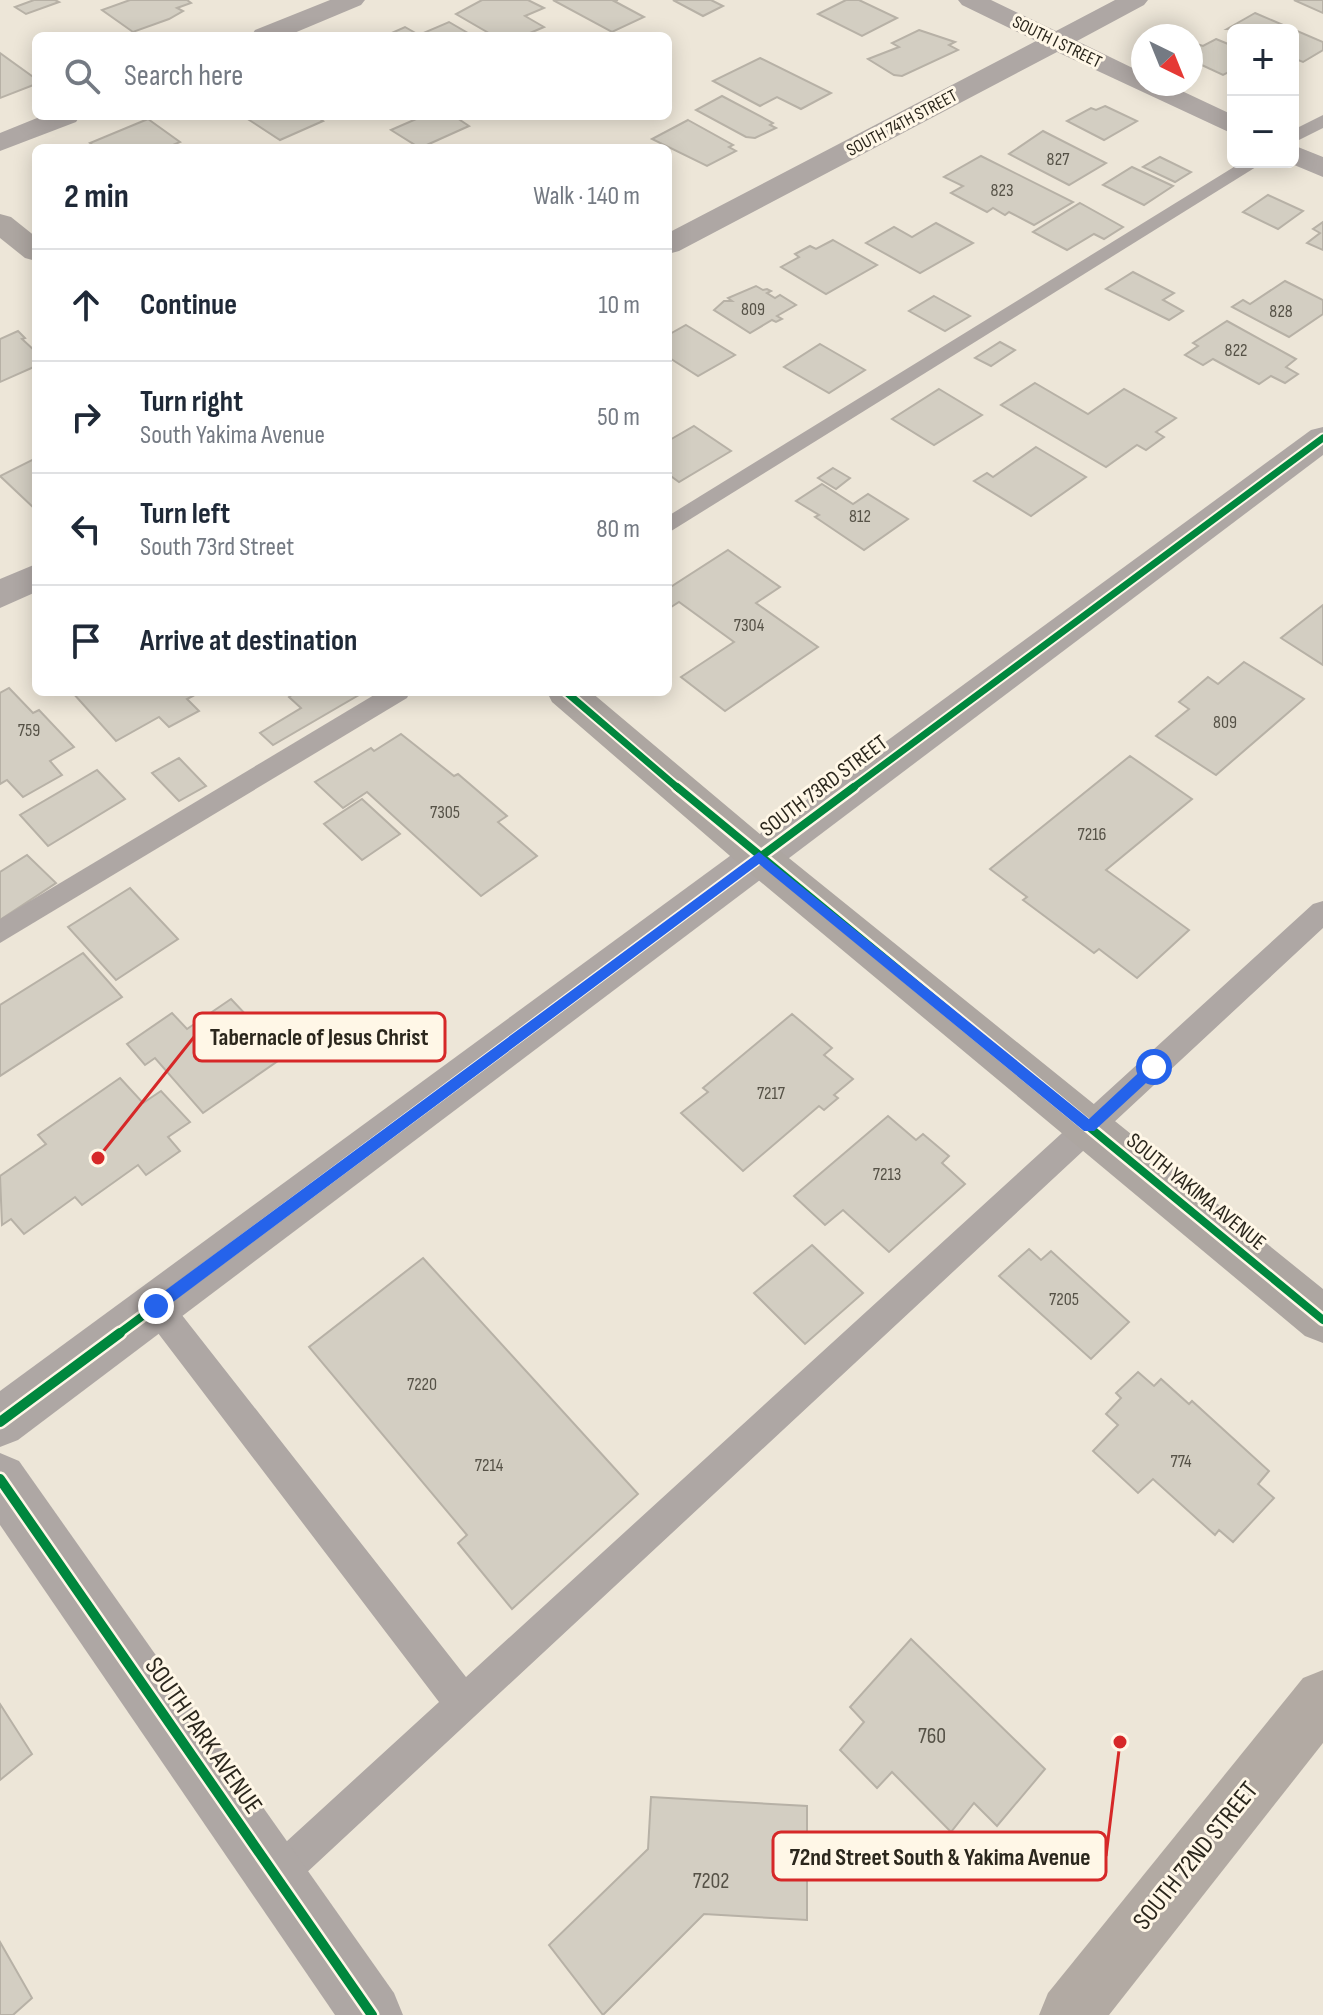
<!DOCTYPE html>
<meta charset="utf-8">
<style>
body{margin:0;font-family:"Sofia Sans Condensed",sans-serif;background:#f2f2f3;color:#1f2937}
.controls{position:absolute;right:24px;top:24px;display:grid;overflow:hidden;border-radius:12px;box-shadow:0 4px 20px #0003}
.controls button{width:72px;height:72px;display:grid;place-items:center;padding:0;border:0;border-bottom:2px solid #e0e1e3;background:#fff;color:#1f2937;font:40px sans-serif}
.compass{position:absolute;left:1131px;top:24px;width:72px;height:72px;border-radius:50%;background:#fff;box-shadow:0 4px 20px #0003;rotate:137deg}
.stop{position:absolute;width:24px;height:24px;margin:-18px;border:6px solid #2563eb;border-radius:50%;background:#fff}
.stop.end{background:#2563eb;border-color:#fff;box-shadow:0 2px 8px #0008}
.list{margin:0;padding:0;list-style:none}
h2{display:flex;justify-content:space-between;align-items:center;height:104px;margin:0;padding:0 32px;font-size:34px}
h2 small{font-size:26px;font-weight:400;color:#747a83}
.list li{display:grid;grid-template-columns:52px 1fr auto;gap:24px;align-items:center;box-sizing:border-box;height:112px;padding:0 32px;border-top:2px solid #e0e1e3}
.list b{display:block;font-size:30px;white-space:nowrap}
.list p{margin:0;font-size:26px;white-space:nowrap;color:#747a83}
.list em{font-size:26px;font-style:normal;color:#747a83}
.icon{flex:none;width:44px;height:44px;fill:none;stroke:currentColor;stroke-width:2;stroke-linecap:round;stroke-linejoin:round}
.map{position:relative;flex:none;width:1323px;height:2015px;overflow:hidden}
.search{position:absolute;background:#fff;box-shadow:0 4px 20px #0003;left:32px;top:32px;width:640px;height:88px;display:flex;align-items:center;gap:20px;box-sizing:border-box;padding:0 28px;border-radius:12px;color:#747a83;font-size:30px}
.panel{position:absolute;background:#fff;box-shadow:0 4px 20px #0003;left:32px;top:144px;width:640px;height:552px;border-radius:12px}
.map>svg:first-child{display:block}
</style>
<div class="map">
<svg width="1323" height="2015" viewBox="0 0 1323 2015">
<rect width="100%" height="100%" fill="#ede6d8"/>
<g fill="#d3cec2" stroke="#b7b1a6" stroke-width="2">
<polygon points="34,0 55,0 59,2 26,14 15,7"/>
<polygon points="130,0 187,0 191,3 177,8 183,11 169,19 133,32 102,10"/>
<polygon points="482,0 528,0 544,8 525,16 544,27 523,36 494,36 456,14"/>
<polygon points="553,0 618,0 614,1 644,17 612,32"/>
<polygon points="673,0 711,0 723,6 703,16"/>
<polygon points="846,0 859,0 897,18 862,36 818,14"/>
<polygon points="1294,0 1323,0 1323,13"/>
<polygon points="1255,13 1323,42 1323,50 1303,62 1293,58 1293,30 1227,29"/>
<polygon points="449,22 473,36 385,36 405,27 419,35"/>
<polygon points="919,30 955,42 949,45 958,50 902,76 894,75 868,59 899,47 892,43"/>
<polygon points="1216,39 1233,46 1233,70 1223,75 1191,60 1191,51 1194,50 1191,42 1203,46"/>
<polygon points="0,53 36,79 36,84 0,98"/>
<polygon points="760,58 831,93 801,109 777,97 760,106 713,81"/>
<polygon points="722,96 773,123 770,125 776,128 755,138 746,137 696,110"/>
<polygon points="1105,106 1137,121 1104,140 1067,121 1091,108 1096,110"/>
<polygon points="243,116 315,116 323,121 280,140"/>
<polygon points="423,116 454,116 469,126 420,148 391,130"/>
<polygon points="148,119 180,142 166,148 90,148 94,146 90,143"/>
<polygon points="688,120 733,145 729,147 736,151 707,166 652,139"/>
<polygon points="1043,131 1106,163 1069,185 1009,154"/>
<polygon points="981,156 1073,202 1034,225 1009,212 1005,215 993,208 987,212 951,193 963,186 944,177"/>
<polygon points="1160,157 1191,172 1175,182 1143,167"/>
<polygon points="1132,167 1173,186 1144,205 1103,185"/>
<polygon points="1268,195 1303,211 1278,229 1243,212"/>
<polygon points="1080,203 1123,227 1104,239 1094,234 1067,250 1033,232"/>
<polygon points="1323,222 1323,250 1307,243 1320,233 1313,229"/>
<polygon points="936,223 973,243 920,273 866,243 894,227 912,237"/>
<polygon points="833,240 877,265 826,294 781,267 799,257 795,254 810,246 816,249"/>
<polygon points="1133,272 1174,293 1163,300 1183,311 1169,320 1106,289"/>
<polygon points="1285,281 1323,300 1323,314 1289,337 1232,307 1243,300 1250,304"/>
<polygon points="756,286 763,290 767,289 771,291 767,293 775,298 780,295 796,305 777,316 782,319 776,322 772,320 750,333 714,310 724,301 732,301 728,298"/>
<polygon points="934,296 970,316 945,331 909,311"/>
<polygon points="1227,321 1296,359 1286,367 1298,374 1285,383 1271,376 1259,384 1213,359 1203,365 1185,355 1198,346 1193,343"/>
<polygon points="686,325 735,355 698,376 668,357 668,335"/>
<polygon points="18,331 25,338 22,339 36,352 36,366 0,382 0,339"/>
<polygon points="1000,342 1015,350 991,366 975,358"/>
<polygon points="820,344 865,370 829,393 784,367"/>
<polygon points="1035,383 1088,414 1124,389 1176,418 1156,432 1164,437 1146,450 1137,445 1106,467 1001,405"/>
<polygon points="939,389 982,415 934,445 892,419"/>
<polygon points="694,426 731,451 679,482 668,474 668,441"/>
<polygon points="1036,447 1086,477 1031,516 974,481 987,473 993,477"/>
<polygon points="36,458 36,510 0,476"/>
<polygon points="833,468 850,478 836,489 818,478"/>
<polygon points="822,484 853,504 868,494 908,519 864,550 815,517 819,515 796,501"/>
<polygon points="728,550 780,587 756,603 818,647 725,711 681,677 734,642 679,602 668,609 668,583 672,586"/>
<polygon points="1323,605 1323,665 1281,638"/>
<polygon points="1244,662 1304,699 1216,775 1156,736 1189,709 1179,702 1208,677 1218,684"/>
<polygon points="9,688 33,713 39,710 74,747 50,761 62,775 23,797 7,780 0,784 0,693"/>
<polygon points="72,692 189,692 193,696 187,699 199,711 169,727 159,717 116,741"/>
<polygon points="296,692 364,692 273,745 260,733 301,708 289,697"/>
<polygon points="401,734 454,776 458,774 507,816 498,822 537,856 481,896 367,792 343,808 315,782 371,748 374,751"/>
<polygon points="1130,756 1192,799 1106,870 1189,930 1137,978 1099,949 1094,953 1023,900 1027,897 990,869"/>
<polygon points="179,758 206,786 179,801 152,773"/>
<polygon points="97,770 125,799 48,846 20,815"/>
<polygon points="362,799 400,834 362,860 324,824"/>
<polygon points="27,855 56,883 0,920 0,872"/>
<polygon points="130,888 178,939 116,980 68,927"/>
<polygon points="83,953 122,997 0,1076 0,1005"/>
<polygon points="231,999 285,1056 203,1113 155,1058 145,1065 127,1044 172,1013 187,1029"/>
<polygon points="792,1014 832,1048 824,1055 853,1079 834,1095 838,1098 824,1110 819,1106 743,1171 681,1113 708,1092 703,1088"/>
<polygon points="120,1078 143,1103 161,1091 190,1122 168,1137 180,1151 146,1175 138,1165 82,1205 75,1197 24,1234 11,1219 2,1225 0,1176 46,1144 38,1135"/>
<polygon points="888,1116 916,1140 923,1134 949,1156 942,1163 965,1184 889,1252 843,1210 825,1225 794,1196"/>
<polygon points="812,1245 863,1293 805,1344 754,1293"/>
<polygon points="1029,1249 1041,1260 1051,1251 1129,1322 1091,1359 999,1276"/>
<polygon points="423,1258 638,1494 512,1609 458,1543 467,1535 309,1347"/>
<polygon points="1138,1372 1154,1386 1161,1379 1189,1404 1192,1401 1269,1471 1258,1484 1274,1498 1233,1542 1219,1530 1215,1535 1153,1479 1138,1493 1093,1451 1118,1425 1106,1414 1121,1398 1116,1393"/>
<polygon points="911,1639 1045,1769 997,1826 974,1803 951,1832 892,1772 877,1788 840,1750 864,1722 850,1707"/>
<polygon points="0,1704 32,1754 0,1780"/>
<polygon points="651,1797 807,1806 807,1920 704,1914 603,2015 549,1945 648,1849"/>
<polygon points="0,1942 32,1998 13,2015 0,2015"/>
</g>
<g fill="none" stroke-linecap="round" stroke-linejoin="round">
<g fill="#aea7a4" fill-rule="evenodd">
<polygon points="1323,115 1323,128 1293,143 1293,130"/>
<polygon points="1242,162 1264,162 668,533 668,516"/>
<polygon points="379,692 410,692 407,698 0,943 0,919"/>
<polygon points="1323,901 1323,928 289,1889 276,1895 263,1889 257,1876 263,1863 439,1702 145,1316 140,1306 145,1296 156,1291 167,1296 466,1677 1313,904"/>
</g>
<g fill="#aea7a4" fill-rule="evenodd">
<polygon points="330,0 365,0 361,5 287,36 251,36 255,30"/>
<polygon points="958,0 991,0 1056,31 1115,0 1148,0 1144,5 1077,41 1143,73 1143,84 1167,84 1233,115 1233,134 1057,52 679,251 668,254 668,233 1036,41 962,5"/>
<polygon points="42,116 80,116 76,122 0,151 0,133"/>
<polygon points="1293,145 1323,157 1323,177 1287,162 1293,162"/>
<polygon points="1323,427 1323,455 18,1440 0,1447 0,1391 1311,430"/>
<polygon points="36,564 36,592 0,608 0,579"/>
<polygon points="0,1453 19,1461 394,1993 403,2015 335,2015 0,1525"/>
</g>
<g fill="#ada6a1" fill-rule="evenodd">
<polygon points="0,214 11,217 36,237 36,261 25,258 0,238"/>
<polygon points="547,692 591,692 774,846 1323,1289 1323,1343 1305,1336 744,868 552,702"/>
</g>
<polygon fill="#b2aaa3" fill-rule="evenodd" points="1323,1670 1323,1743 1109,2015 1039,2015 1048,1993 1303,1678"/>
<g stroke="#fff7e7" stroke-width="11">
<g id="cycleway-far2">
<polyline points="566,692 679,789"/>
<polyline points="851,789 1323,438"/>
</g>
</g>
<g stroke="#fff7e7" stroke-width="13">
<g id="cycleway-far1">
<polyline points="677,787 1323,1320"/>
<polyline points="117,1335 854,787"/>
</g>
</g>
<g stroke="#fff7e7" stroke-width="15">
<g id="cycleway">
<polyline points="0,1422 120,1333"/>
<polyline points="0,1479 372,2015"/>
</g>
</g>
<use href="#cycleway-far2" stroke="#00873e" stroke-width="7"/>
<use href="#cycleway-far1" stroke="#00873e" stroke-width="8"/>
<use href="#cycleway" stroke="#00873e" stroke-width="10"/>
</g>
<polygon fill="#2563eb" points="759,852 1089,1119 1149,1063 1159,1063 1159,1071 1094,1131 1084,1131 759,864 161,1311 151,1311 151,1301"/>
<g text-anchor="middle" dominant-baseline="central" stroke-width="6" stroke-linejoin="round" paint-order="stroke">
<g font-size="18" fill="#2b271d" stroke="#fff7e7">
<text transform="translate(1057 42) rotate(26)">SOUTH I STREET</text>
<text transform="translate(902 123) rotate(-28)">SOUTH 74TH STREET</text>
</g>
<g font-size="18" fill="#565247">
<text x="1058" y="159">827</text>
<text x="1002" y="190">823</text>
<text x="753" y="309">809</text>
<text x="1281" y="311">828</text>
<text x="1236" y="350">822</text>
<text x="860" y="516">812</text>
<text x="749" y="625">7304</text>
<text x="1225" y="722">809</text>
<text x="29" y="730">759</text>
<text x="445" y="812">7305</text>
<text x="1092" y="834">7216</text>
<text x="771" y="1093">7217</text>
<text x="887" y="1174">7213</text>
<text x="1064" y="1299">7205</text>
<text x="422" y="1384">7220</text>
<text x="1181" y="1461">774</text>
<text x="489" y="1465">7214</text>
</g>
<g font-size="22" fill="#2b271d" stroke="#fff7e7">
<text transform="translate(824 786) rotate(-37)">SOUTH 73RD STREET</text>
<text transform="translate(1196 1192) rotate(39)">SOUTH YAKIMA AVENUE</text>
</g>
<g font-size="22" fill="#565247">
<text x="932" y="1736">760</text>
<text x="711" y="1881">7202</text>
</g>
<g font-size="26" fill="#2b271d" stroke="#fff7e7">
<text transform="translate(203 1736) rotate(55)">SOUTH PARK AVENUE</text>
<text transform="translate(1196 1856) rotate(-51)">SOUTH 72ND STREET</text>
</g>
</g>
<path fill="none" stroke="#d62828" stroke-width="3" d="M98 1158L194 1037M1120 1742L1106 1856"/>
<g fill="#d62828" stroke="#fff7e7" stroke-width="3">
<circle cx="98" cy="1158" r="8"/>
<circle cx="1120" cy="1742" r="8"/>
</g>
<g fill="#fff7e7" stroke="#d62828" stroke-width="3">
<rect x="194" y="1013" width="251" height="48" rx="8"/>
<rect x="773" y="1832" width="333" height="48" rx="8"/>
</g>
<g font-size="24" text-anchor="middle" font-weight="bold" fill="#2b271d">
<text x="319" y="1045">Tabernacle of Jesus Christ</text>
<text x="940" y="1865">72nd Street South &amp; Yakima Avenue</text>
</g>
</svg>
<div class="controls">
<button>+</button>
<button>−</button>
</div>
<svg class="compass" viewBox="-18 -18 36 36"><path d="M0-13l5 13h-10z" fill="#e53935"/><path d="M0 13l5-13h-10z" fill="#747a83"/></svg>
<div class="stop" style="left:1154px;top:1067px"></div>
<div class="stop end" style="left:156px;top:1306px"></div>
<div class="search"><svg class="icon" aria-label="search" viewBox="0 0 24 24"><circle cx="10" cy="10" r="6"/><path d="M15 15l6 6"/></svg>Search here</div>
<section class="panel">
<h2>2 min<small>Walk · 140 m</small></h2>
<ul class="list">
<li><svg class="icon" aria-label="ahead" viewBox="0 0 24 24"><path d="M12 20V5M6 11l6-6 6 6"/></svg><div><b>Continue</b></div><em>10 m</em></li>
<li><svg class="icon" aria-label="right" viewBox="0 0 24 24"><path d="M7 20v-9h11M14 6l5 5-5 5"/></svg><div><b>Turn right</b><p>South Yakima Avenue</p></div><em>50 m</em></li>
<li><svg class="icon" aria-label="left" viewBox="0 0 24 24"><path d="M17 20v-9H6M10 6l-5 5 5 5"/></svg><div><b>Turn left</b><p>South 73rd Street</p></div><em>80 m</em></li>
<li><svg class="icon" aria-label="arrive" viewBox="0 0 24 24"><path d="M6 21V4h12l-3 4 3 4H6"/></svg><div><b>Arrive at destination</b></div></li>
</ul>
</section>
</div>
